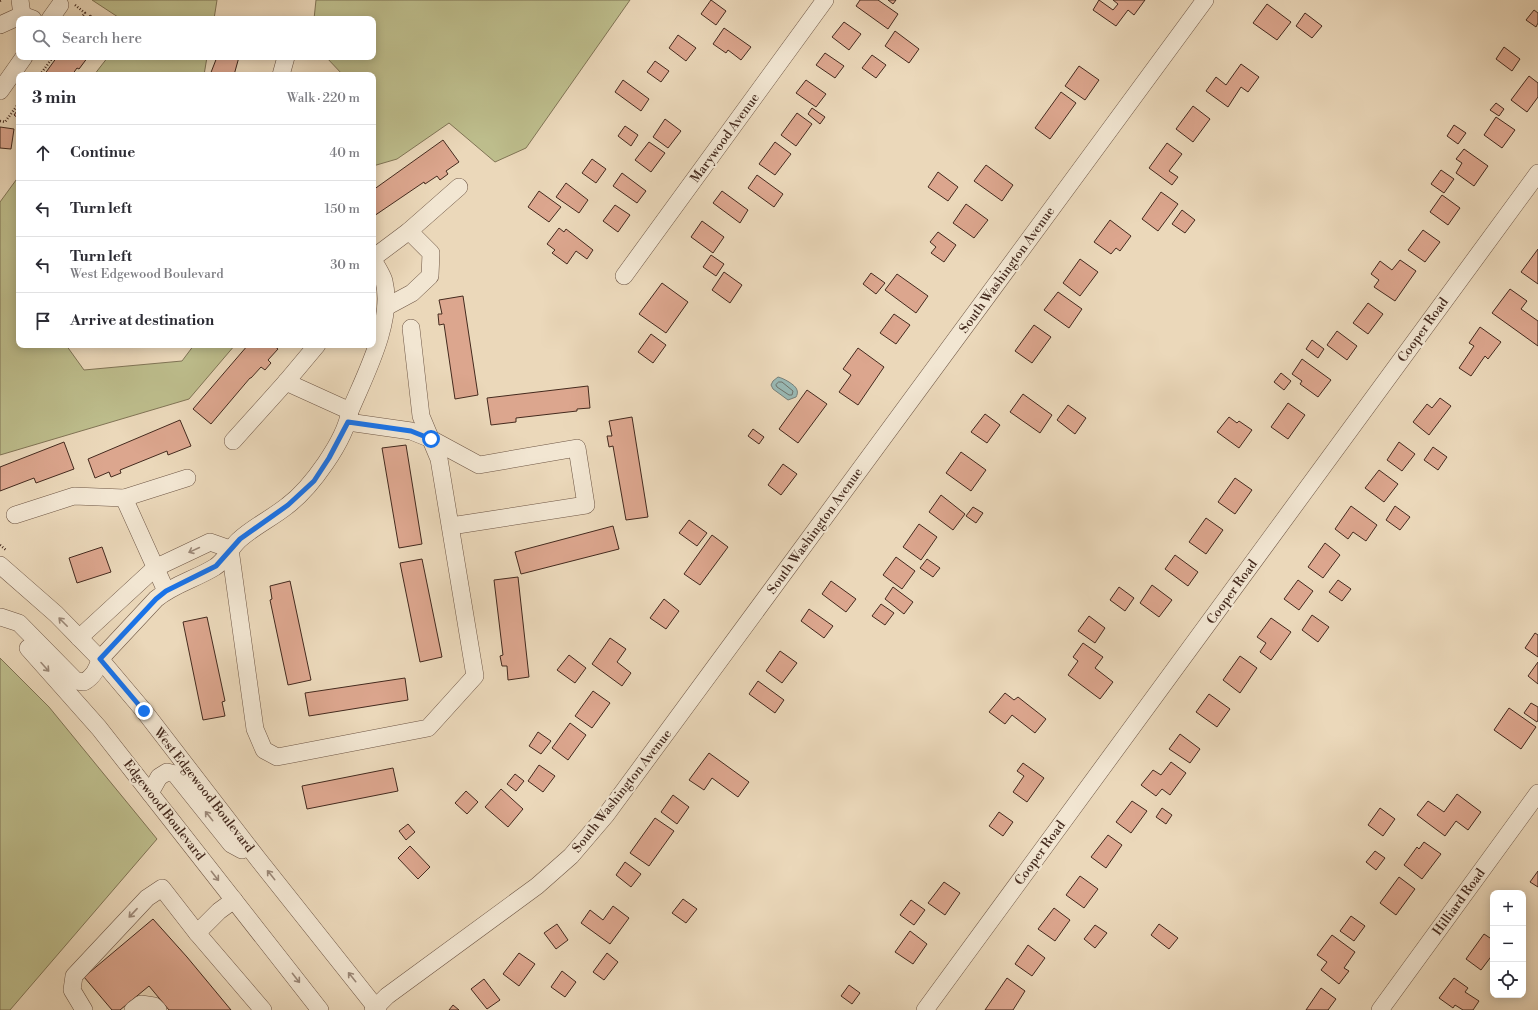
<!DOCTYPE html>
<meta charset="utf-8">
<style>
body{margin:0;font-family:"Libre Bodoni",serif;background:#f2f2f3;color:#2b2b33}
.controls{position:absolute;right:12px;bottom:12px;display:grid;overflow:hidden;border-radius:8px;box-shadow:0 2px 10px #0003}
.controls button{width:36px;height:36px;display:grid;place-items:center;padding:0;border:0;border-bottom:1px solid #e1e1e2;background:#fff;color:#2b2b33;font:20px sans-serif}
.stop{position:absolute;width:12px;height:12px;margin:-9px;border:3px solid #1a73e8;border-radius:50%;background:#fff}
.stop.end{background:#1a73e8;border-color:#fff;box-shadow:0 1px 4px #0008}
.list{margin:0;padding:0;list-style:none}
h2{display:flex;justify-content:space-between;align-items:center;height:52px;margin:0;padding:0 16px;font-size:17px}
h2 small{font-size:13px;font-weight:400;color:#7c7c81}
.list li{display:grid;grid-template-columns:26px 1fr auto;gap:12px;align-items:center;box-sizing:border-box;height:56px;padding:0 16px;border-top:1px solid #e1e1e2}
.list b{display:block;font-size:15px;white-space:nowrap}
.list p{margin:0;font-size:13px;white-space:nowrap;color:#7c7c81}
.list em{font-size:13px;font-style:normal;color:#7c7c81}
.icon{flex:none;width:22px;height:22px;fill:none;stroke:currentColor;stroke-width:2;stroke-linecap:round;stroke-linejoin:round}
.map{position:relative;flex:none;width:1538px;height:1010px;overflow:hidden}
.search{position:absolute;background:#fff;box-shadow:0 2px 10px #0003;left:16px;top:16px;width:360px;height:44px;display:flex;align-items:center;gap:10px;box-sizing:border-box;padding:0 14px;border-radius:8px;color:#7c7c81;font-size:15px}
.panel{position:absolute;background:#fff;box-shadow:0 2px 10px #0003;left:16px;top:72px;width:360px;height:276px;border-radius:8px}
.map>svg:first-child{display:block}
</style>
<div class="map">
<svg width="1538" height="1010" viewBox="0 0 1538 1010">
<rect width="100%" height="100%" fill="#ebd8ba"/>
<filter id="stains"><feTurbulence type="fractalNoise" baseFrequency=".005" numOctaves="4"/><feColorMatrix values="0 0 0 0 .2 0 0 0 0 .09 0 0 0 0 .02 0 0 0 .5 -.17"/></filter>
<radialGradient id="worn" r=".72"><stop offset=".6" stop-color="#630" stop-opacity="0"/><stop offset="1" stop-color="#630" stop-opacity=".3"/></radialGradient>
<g fill="#bdbd8c" stroke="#807455">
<polygon points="92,0 217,0 214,19 121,19"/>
<polygon points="316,0 630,0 526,148 495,162 449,123 397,159 373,166 373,75 343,75 326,57 373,57 373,19 314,19"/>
<polygon points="108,57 207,57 204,75 94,75"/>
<polygon points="19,176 19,345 66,345 84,370 182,361 194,345 235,345 189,399 0,455 0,202"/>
<polygon points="0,658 49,707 157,839 10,1010 0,1010"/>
</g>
<path fill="#99b9b5" stroke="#778079" d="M778,377C783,378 796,385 797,390C798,393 797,395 796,397L788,400L773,389L771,385L773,381Z"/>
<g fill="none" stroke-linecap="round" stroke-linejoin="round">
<polygon stroke="#6e726a" stroke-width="1" points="779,382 782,382 793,391 792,395 789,395 777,387 776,385"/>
</g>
<g fill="#dca68e" stroke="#442a1e">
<polygon points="711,0 726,11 716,25 701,14"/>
<polygon points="860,0 878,0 898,14 888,29 856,6"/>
<polygon points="888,0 896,0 893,4"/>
<polygon points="1099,0 1113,10 1118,4 1113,0 1145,0 1134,15 1128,10 1116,26 1093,10"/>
<polygon points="1267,4 1291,22 1277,40 1253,23"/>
<polygon points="1534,10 1538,13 1538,23 1536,27 1526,20"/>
<polygon points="1305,13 1322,26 1312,38 1296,26"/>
<polygon points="90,15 96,19 87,19"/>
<polygon points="844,22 861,34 849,50 832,37"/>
<polygon points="724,28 751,47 741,60 728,50 726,53 713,44"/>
<polygon points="895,31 919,49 909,63 885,46"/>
<polygon points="678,35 696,48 686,61 669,48"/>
<polygon points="1504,47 1520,59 1512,71 1496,59"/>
<polygon points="825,53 844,66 835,78 816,65"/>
<polygon points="872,55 886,65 876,78 862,68"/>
<polygon points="57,57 88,57 79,69 77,68 72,75 44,75"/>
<polygon points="217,57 239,57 234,75 210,75"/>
<polygon points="655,61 669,71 661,82 647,72"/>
<polygon points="1241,64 1259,77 1248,92 1241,87 1228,107 1206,91 1216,77 1226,85"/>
<polygon points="1079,66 1099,80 1085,100 1065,86"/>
<polygon points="1529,76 1538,83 1538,97 1527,112 1511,100"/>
<polygon points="623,80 649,99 641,111 615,92"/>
<polygon points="806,80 826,94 816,107 796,93"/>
<polygon points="1061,92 1076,103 1050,139 1035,128"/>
<polygon points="1496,103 1504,109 1499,116 1490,110"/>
<polygon points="1193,106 1210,119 1193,142 1176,129"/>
<polygon points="19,108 19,119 14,115"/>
<polygon points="812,108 825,117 820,124 808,114"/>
<polygon points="797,113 812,124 796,146 781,135"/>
<polygon points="1496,117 1515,130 1502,148 1484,135"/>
<polygon points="665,119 681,131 668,148 653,137"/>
<polygon points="1454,125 1466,133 1458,144 1447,136"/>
<polygon points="625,126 638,135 631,146 618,136"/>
<polygon points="0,127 14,129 11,149 0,148"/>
<polygon points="443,140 459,162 446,171 448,174 440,180 437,176 425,184 424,182 374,216 373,215 373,190"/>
<polygon points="649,142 665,153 651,172 635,160"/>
<polygon points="775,142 791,154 775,175 759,164"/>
<polygon points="1167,143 1182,154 1169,171 1178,177 1172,185 1149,168"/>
<polygon points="1464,149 1488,166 1474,186 1456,173 1462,163 1456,159"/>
<polygon points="592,159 606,169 596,183 582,173"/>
<polygon points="986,165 1013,185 1002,201 974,181"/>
<polygon points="1441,170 1454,179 1444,193 1431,184"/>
<polygon points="938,172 958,187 948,201 928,187"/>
<polygon points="622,173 646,191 637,203 613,186"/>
<polygon points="757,175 783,194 774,207 748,188"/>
<polygon points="566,183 588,200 579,213 556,197"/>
<polygon points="539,191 561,207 549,222 528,207"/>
<polygon points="722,191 748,210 740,223 713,203"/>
<polygon points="1161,192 1178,204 1158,231 1142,219"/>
<polygon points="1442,195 1460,208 1448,225 1430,212"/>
<polygon points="966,204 988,220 974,238 953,223"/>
<polygon points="615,205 630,215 618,232 603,221"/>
<polygon points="1182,210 1195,220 1185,233 1172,224"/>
<polygon points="1110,220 1131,236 1120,251 1116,248 1111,254 1094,242"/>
<polygon points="702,221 724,237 713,253 691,237"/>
<polygon points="559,228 564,232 566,229 593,250 587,259 576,251 567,264 552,253 555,250 547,244"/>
<polygon points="1423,230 1440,242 1425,262 1408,250"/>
<polygon points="938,232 956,245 944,262 931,253 936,247 930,242"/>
<polygon points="1538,249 1538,284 1521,272"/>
<polygon points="711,255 724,264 716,276 703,267"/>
<polygon points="1080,259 1098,272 1080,296 1063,283"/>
<polygon points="1400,260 1416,271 1395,301 1374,287 1379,280 1371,274 1380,261 1392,270"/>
<polygon points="724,272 742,285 730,303 712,290"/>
<polygon points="871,273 885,283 876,294 863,284"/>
<polygon points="897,274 928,296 916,313 885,290"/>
<polygon points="662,283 688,302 666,333 639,314"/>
<polygon points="1510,289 1527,301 1521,309 1538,321 1538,346 1492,313"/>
<polygon points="1058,292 1082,309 1069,328 1044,310"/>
<polygon points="463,296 478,395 455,399 444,324 439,325 438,314 442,314 439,300"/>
<polygon points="1368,303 1383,314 1368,334 1353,323"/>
<polygon points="894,314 910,325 896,344 880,333"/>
<polygon points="1034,325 1051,337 1032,363 1015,351"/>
<polygon points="1480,327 1501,342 1488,359 1485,356 1471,376 1459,368 1474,346 1469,343"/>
<polygon points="1337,331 1357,346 1347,360 1327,345"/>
<polygon points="651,334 666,345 653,363 638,352"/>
<polygon points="1312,340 1324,349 1318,358 1306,349"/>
<polygon points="248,345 273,345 278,349 268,360 271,363 265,370 261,367 251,378 250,378 211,424 193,409"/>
<polygon points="858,348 884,367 858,405 839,392 851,375 843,369"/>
<polygon points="1302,359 1331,380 1318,397 1300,384 1302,381 1292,374"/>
<polygon points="1281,373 1291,381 1284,390 1274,382"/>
<polygon points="588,386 590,408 577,409 577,411 516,418 516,422 491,425 487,398"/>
<polygon points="807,390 827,404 798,443 779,429"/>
<polygon points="1023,394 1052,415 1040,433 1010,412"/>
<polygon points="1440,398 1451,406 1429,435 1413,422 1427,404 1432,408"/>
<polygon points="1288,403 1305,415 1288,439 1271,427"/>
<polygon points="1068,405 1086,418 1075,434 1057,420"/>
<polygon points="985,414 1000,425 987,443 971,432"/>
<polygon points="632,417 648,517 626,520 613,446 609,447 607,436 612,436 609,421"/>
<polygon points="1229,417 1237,423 1239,421 1252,430 1239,448 1217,432"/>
<polygon points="180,420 191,446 168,455 167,451 120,470 121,473 111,477 109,472 95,478 88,459"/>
<polygon points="753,429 764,437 759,444 748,436"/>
<polygon points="64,442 74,469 36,483 34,478 0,491 0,467"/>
<polygon points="1399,442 1415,454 1402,471 1387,460"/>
<polygon points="406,445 422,544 399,548 382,448"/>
<polygon points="1433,447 1447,457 1438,470 1424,460"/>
<polygon points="961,452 986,470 971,491 946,473"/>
<polygon points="783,464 797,474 781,495 768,485"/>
<polygon points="1379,470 1398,484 1384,502 1365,488"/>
<polygon points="1235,478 1252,490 1235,514 1218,502"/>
<polygon points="941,495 965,514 953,530 929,512"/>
<polygon points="1351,506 1377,525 1366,541 1353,532 1348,539 1335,529"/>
<polygon points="1395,506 1410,517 1400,530 1386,520"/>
<polygon points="973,507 983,513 976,523 966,516"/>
<polygon points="1206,518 1223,530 1206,554 1189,542"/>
<polygon points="689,520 707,533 697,546 679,533"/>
<polygon points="919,524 937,537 921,560 903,547"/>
<polygon points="613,526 619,549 521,574 515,552"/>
<polygon points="712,535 728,547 700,585 684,574"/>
<polygon points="1325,543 1340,555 1323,578 1308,567"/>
<polygon points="102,547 111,572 77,583 69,558"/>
<polygon points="1175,555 1198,572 1188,586 1165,569"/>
<polygon points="896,557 915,571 902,589 883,575"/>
<polygon points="422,559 442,657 420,662 400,563"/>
<polygon points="927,559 940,568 933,577 920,568"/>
<polygon points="518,577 529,677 508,680 507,666 502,666 500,656 503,655 494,580"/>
<polygon points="1298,580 1313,591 1299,610 1284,599"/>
<polygon points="1338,580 1351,589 1342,601 1329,592"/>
<polygon points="290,581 311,680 288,685 270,600 272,599 270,586"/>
<polygon points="831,581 856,599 846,612 822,594"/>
<polygon points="1152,585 1172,600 1159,617 1140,603"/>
<polygon points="893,587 913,602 904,614 885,599"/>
<polygon points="1119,587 1134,598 1125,611 1110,600"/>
<polygon points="664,599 679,611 666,629 650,618"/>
<polygon points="881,604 894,613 885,625 872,616"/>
<polygon points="809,609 833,626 824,638 801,621"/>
<polygon points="1312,615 1329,627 1318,642 1302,630"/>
<polygon points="1089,616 1105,628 1095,643 1078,631"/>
<polygon points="207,617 225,701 222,702 225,716 203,720 183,622"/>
<polygon points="1271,618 1291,632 1271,660 1260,652 1266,643 1257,637"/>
<polygon points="1535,633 1538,635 1538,657 1525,648"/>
<polygon points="610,638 626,649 617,662 631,673 622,686 592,664"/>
<polygon points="1083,643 1103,657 1095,668 1113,682 1100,699 1068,675 1078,661 1073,657"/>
<polygon points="780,651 797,663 782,683 766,671"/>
<polygon points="569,655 586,668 575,683 557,670"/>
<polygon points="1240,656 1257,668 1240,693 1223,680"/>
<polygon points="1538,662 1538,684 1528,676"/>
<polygon points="405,678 408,700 309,716 305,693"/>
<polygon points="758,681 784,700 775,713 749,694"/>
<polygon points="593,691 610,703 592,728 575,716"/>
<polygon points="1005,693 1014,700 1018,697 1046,719 1035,733 1012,715 1005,724 989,712"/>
<polygon points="1209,694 1230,709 1217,727 1196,712"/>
<polygon points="1531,703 1538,707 1538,720 1537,722 1524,713"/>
<polygon points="1509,708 1536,727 1521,749 1494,730"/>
<polygon points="570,723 586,735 568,760 552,748"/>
<polygon points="538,732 551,741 541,754 529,746"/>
<polygon points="1180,734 1200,749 1190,763 1169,749"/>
<polygon points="709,753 749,782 738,797 712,778 704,790 689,780"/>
<polygon points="1171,762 1186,773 1170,795 1162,789 1156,796 1141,785 1153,770 1161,775"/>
<polygon points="1023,763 1044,778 1027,802 1013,792 1024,776 1017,771"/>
<polygon points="539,765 555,776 543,792 528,781"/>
<polygon points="393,768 398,791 307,809 302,786"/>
<polygon points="515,774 524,781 516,791 507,784"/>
<polygon points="501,789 523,809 508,827 485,807"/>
<polygon points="466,791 478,802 467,814 455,803"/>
<polygon points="1457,794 1481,812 1468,830 1456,821 1445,836 1417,815 1428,801 1444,812"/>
<polygon points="673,795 689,807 677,824 661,812"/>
<polygon points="1132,801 1147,811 1131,833 1116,822"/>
<polygon points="1162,808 1172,815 1166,824 1156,817"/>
<polygon points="1380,808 1395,819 1383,836 1368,825"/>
<polygon points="999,812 1013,822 1003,836 989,826"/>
<polygon points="655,818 674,831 649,866 630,853"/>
<polygon points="408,824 415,832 406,840 399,831"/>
<polygon points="1108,835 1122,845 1106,868 1091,857"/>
<polygon points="1424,842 1441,854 1422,879 1404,865 1417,847 1419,849"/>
<polygon points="410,846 430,867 418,879 398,858"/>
<polygon points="1375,851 1385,858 1376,870 1366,862"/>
<polygon points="625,862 641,874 631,887 616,875"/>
<polygon points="1538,871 1538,887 1530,882"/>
<polygon points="1080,876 1098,889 1084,908 1066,895"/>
<polygon points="1399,877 1415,889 1396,915 1380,903"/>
<polygon points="944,882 960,893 945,915 928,903"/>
<polygon points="683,899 697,909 686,923 672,913"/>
<polygon points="911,900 925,910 914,925 900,915"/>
<polygon points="613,906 629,918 610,944 581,923 590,910 603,920"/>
<polygon points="1054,908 1070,920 1055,941 1038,929"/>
<polygon points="1351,916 1365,926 1354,941 1340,931"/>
<polygon points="153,919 187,957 231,1010 169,1010 149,986 120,1010 112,1010 84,977"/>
<polygon points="557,924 568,940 556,949 544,933"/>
<polygon points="1159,924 1178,938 1169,949 1151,935"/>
<polygon points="1095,925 1107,933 1095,948 1084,939"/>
<polygon points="910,931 927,944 913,964 895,952"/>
<polygon points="1484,934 1493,940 1493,954 1481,970 1466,959"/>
<polygon points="1332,935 1355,952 1344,968 1349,971 1339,984 1321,970 1327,962 1317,955"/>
<polygon points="1028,945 1045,958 1032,976 1015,964"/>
<polygon points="519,953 535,964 519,986 503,974"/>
<polygon points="607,953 618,962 604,980 593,972"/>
<polygon points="562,971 576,982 565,997 551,987"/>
<polygon points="1007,978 1025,991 1013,1010 985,1010"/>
<polygon points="1454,978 1468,988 1465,992 1479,1001 1473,1010 1463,1010 1455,1005 1453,1008 1439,998"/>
<polygon points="484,979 500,1000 487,1009 471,989"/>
<polygon points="849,985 860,993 852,1004 841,996"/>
<polygon points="1321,988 1336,999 1328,1010 1306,1010"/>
<polygon points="453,1005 459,1010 449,1010"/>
</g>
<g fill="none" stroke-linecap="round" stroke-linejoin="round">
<g stroke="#6e5645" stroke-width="18">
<g id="minor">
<polyline points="20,0 22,15"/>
<polyline points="50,19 60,5"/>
<polyline points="0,25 22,15 33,19"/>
<polyline points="281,75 286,57"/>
<polyline points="0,91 24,57"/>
<polyline points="373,258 409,231 459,187"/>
<polyline points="624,276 825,0"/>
<polyline points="386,307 412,293 430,276 431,253 409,231"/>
<polyline points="286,382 350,411"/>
<polyline points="348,422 411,431 431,439 479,465 577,448 586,505 451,526"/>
<polyline points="233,441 286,382 317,345"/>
<polyline points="124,498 166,591"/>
<polyline points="15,515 74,496 124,498 187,478"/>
<polyline points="230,549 255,729 264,750 277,757 428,728 475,676 439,459 421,416 411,328"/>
<polyline points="0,565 56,614 100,659 144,711 258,859 378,1010"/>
<path d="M1,617L19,623L76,681L84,682C93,677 97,670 100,659L156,599C174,584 196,579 215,567C225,561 231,547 239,540C253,527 272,518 287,506C311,488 345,441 350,411C365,375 394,321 384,281C382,274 376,266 373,259"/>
<polyline points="79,638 155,568 210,542 230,549"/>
<polyline points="28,648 99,728 320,1010"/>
<polyline points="150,793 159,777 167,772 175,774 231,844 242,850"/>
<polyline points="234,900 219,911 197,933 263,1010"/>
<polyline points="84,1010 72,990 74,976 147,898 162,888 197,933"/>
<polyline points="133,1010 141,1004 154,1006 158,1010"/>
<polyline points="373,1010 387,996 537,886 571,856 606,815 1205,0"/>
<polyline points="925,1010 1538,173"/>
<polyline points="1380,1010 1538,793"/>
</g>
</g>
<g stroke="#442a1e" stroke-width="2.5" stroke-dasharray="1 2" stroke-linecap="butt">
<polyline points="0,1 2,0"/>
<polyline points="75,5 85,13 80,19"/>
<polyline points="40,75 53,57"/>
<polyline points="0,121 5,122 19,103"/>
<polyline points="0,545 6,550"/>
</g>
<use href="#minor" stroke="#f2e6d2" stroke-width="17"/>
</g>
<defs><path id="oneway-shaft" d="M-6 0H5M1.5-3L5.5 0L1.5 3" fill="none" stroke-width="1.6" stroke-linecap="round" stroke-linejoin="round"/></defs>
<g stroke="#9b8878">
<use href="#oneway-shaft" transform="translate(194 550) rotate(155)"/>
<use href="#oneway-shaft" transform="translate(63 622) rotate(-135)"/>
<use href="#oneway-shaft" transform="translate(45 667) rotate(48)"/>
<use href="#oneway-shaft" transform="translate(209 816) rotate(-129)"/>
<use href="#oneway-shaft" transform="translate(271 875) rotate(-129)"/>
<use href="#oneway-shaft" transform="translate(215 876) rotate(52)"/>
<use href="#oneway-shaft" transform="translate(133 913) rotate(133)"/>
<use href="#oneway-shaft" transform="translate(352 977) rotate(-129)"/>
<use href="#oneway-shaft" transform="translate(296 978) rotate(52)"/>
</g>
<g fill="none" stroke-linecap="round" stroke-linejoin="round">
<polyline stroke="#1a73e8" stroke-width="5" points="144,711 100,659 156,599 166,591 216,566 240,539 288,505 314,481 329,458 348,422 411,431 431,439"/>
</g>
<g text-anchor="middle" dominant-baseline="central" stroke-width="4" stroke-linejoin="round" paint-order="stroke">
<g font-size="13" fill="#442a1e" stroke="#f2e6d2">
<text transform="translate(725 138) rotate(-54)">Marywood Avenue</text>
<text transform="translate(1007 270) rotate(-54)">South Washington Avenue</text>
<text transform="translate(1423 330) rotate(-54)">Cooper Road</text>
<text transform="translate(815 531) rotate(-54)">South Washington Avenue</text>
<text transform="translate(1232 592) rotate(-54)">Cooper Road</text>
<text transform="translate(204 790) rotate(52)">West Edgewood Boulevard</text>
<text transform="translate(622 791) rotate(-52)">South Washington Avenue</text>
<text transform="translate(164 810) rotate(52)">Edgewood Boulevard</text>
<text transform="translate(1040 853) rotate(-54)">Cooper Road</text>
<text transform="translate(1459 902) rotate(-54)">Hilliard Road</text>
</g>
</g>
<rect width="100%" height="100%" filter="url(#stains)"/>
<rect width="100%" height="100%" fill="url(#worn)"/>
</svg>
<div class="controls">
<button>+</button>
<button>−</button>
<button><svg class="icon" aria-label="locate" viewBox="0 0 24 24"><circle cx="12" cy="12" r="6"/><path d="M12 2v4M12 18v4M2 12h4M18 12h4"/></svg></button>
</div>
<div class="stop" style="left:431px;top:439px"></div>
<div class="stop end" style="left:144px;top:711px"></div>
<div class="search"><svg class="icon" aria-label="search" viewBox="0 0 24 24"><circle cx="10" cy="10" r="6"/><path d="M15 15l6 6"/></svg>Search here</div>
<section class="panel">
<h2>3 min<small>Walk · 220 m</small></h2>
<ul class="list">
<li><svg class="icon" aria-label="ahead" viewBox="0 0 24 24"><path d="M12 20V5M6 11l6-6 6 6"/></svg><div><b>Continue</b></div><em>40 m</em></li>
<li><svg class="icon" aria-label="left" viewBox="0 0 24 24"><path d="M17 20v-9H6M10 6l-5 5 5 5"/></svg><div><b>Turn left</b></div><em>150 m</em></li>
<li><svg class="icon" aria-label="left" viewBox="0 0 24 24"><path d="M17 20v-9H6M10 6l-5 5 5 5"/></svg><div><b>Turn left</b><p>West Edgewood Boulevard</p></div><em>30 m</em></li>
<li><svg class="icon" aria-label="arrive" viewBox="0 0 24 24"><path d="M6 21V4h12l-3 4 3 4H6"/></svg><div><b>Arrive at destination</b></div></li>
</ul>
</section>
</div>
